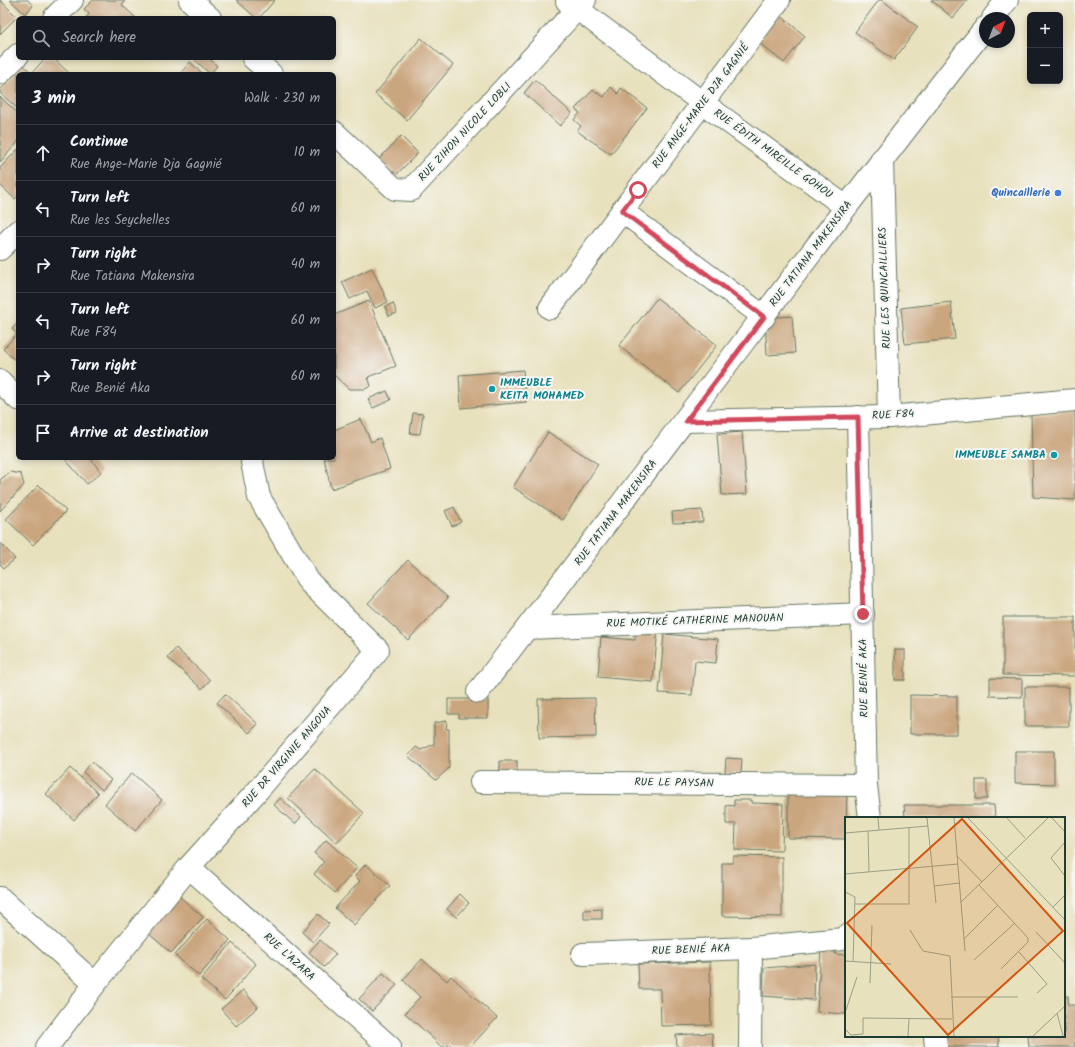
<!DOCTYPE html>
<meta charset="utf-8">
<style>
body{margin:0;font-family:Kalam,sans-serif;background:#20242c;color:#f1f3f6}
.controls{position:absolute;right:12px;top:12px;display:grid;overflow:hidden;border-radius:6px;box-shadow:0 2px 6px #0003}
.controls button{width:36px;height:36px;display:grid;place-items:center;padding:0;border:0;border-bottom:1px solid #363941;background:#171b24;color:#f1f3f6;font:20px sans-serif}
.compass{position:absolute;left:979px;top:12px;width:36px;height:36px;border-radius:50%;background:#171b24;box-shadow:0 2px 6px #0003;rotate:42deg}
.stop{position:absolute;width:12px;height:12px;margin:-9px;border:3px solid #d1495b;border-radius:50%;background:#fff}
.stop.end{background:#d1495b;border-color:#fff;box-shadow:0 1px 4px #0008}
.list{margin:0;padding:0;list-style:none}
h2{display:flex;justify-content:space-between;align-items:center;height:52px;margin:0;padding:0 16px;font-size:17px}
h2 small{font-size:13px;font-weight:400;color:#9ea1a6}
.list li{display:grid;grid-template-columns:26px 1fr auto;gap:12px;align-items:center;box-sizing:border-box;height:56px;padding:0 16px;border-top:1px solid #363941}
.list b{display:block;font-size:15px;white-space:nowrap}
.list p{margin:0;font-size:13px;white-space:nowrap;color:#9ea1a6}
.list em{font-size:13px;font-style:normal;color:#9ea1a6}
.icon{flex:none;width:22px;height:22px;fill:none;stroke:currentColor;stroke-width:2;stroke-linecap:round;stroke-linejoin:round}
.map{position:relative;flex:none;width:1075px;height:1047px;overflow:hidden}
.search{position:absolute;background:#171b24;box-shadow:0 2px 6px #0003;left:16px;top:16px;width:320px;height:44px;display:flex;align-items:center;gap:10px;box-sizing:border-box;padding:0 14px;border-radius:6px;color:#9ea1a6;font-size:15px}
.panel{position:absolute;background:#171b24;box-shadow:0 2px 6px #0003;left:16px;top:72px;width:320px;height:388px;border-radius:6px}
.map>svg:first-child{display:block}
</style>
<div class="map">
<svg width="1075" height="1047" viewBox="0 0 1075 1047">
<rect width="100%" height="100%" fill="#f6f6f2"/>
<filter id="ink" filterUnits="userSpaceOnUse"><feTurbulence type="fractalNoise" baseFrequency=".025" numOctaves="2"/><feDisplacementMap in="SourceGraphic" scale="8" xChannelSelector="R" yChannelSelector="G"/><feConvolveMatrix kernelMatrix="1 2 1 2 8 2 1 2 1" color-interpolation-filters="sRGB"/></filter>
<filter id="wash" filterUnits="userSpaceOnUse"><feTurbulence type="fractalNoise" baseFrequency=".012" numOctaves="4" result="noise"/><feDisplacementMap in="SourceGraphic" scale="16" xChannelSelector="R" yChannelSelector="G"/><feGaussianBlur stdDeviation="0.9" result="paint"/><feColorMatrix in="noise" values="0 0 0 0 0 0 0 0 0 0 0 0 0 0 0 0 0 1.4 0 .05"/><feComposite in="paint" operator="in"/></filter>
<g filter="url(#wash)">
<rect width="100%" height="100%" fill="#e8e1bd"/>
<g id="blocks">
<g fill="#caa67f">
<polygon points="0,0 17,17 0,34"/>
<polygon points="10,0 28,0 33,6 25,14"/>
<polygon points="93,0 125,0 122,5 136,18 86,18 89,14 84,9"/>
<polygon points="236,0 275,0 259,18 256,18"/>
<polygon points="879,0 882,0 918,27 894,60 855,32"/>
<polygon points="931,0 968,0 953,18"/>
<polygon points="780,15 805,36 784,63 758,42"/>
<polygon points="421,38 453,65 407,120 375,94"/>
<polygon points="45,58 53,58 70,74 18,74 18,109 0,93 0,90 23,65 32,73"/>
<polygon points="196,58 209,58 217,66 210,74 195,60"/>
<polygon points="190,62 203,74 180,74"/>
<polygon points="535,80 572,113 560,126 524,93"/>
<polygon points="611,87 618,94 621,88 647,108 611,154 577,131 581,126 574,120 580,113 575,109 593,90 604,97"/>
<polygon points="0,97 18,113 18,142 0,162"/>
<polygon points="401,136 418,153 396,175 379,159"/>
<polygon points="18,149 18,196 15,199 0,185 0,168"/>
<polygon points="372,268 388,302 375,308 367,291 350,299 342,282"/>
<polygon points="657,298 717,345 679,393 619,346"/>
<polygon points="369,301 396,366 368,377 371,386 365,389 349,389 334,375 334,315"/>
<polygon points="951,302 955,339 905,344 901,308"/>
<polygon points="393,303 397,313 389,316 385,307"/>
<polygon points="792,316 795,353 767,355 765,318"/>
<polygon points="18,323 18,363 3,349 17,334 12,329"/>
<polygon points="523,370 526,402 461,408 459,375"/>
<polygon points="387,391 391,400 373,408 368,399"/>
<polygon points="1075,410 1075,500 1033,497 1031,414"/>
<polygon points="413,413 423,414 420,434 410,433"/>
<polygon points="361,419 371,442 380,438 390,469 331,489 324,458 334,458 334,430"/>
<polygon points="548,432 598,464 563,520 513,487"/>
<polygon points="742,432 747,494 722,495 717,434"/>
<polygon points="64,458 90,458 101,472 87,484"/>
<polygon points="10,472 21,474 24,485 0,511 0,480"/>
<polygon points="39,485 66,511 33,545 6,519"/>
<polygon points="454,507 461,522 452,526 445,511"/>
<polygon points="702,510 703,522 673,523 672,512"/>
<polygon points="0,542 15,559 4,568 0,564"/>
<polygon points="408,560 448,598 408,640 368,603"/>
<polygon points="1003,617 1075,617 1075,676 1003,675"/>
<polygon points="636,626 658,628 653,682 598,677 601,637 635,640"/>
<polygon points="664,634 718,639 716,663 695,661 692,695 659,693"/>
<polygon points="176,648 210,680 202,689 168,658"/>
<rect x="895" y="650" width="10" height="30"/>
<polygon points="990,678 1022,679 1022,697 990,696"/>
<rect x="1025" y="687" width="44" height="39"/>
<polygon points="225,694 258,724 249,733 217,703"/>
<polygon points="910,695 957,696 957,734 910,734"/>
<polygon points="595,698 596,737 539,738 538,699"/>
<polygon points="448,699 488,699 488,718 459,718 459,714 448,714"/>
<polygon points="447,721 446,729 449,729 449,768 436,780 408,756 416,747 421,750 434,744 434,723"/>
<polygon points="1015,751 1054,751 1054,784 1015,783"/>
<polygon points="726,758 742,759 741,774 725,773"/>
<rect x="500" y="761" width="17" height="11"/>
<polygon points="92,762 111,780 102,790 83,772"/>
<polygon points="70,768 98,793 74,820 46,794"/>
<polygon points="315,769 364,813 337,843 288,798"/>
<polygon points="132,773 162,800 135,831 105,804"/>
<rect x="976" y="780" width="11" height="19"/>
<polygon points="788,790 847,791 846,839 788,838"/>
<polygon points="280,798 301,817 295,824 274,805"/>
<polygon points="734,800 751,800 751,803 783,804 782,851 735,850 736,824 726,824 726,805 734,806"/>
<polygon points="904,805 994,805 995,818 905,818"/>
<polygon points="326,840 357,868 335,893 314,874 324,862 314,853"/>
<polygon points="733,856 782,857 782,917 722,916 722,863 733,863"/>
<polygon points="366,864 390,886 354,925 335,908 360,881 355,876"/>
<polygon points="460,894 469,903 456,917 447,909"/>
<polygon points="179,896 203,917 171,953 147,932"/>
<polygon points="602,909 602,919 584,919 584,910"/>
<polygon points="318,914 329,924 313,942 302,932"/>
<polygon points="207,919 230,940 199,976 175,955"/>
<polygon points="320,940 336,954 324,967 309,952"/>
<polygon points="232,943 256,964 225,1000 201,979"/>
<polygon points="821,948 835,949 835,954 846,955 846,1014 817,1012"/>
<polygon points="422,959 447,981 451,976 497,1018 470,1047 452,1047 449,1044 447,1047 442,1047 405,1013 420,997 403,980"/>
<polygon points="710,962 711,1025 661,1026 660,989 639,989 638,964"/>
<polygon points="815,964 814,1000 763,996 764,968"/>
<polygon points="383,973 397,985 372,1011 359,999"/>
<polygon points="243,990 258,1007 236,1026 221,1009"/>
<polygon points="1064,996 1068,996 1068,1005 1075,1005 1075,1047 1029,1047 1028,1036 1064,1036"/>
<polygon points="712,1033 713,1047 677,1047 676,1035"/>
<polygon points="943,1036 998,1036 999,1047 943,1047"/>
</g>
</g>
</g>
<g filter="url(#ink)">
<use href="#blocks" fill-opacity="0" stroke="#657664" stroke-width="1"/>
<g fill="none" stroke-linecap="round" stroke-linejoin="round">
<g stroke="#657664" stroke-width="24">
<g id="minor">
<polyline points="190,0 210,18"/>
<polyline points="567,1 704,104 846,207"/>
<polyline points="54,18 72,0"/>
<polyline points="993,18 1007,0"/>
<polyline points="253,58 271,74"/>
<polyline points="0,73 18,55"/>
<polyline points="334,132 395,189 411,190 585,0"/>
<polyline points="882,159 889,417"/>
<polyline points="622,211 764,317"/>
<polyline points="0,249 18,231"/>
<polyline points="550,308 779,0"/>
<polyline points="0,381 18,399"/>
<polyline points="858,417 866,785 870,818"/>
<polyline points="686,421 889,417 1075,400"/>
<polyline points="528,628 863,614"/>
<path d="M478,692C648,471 813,246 985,28"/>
<polyline points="481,782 866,785"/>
<polyline points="189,867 390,1047"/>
<polyline points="0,898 95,984"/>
<polyline points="583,954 751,948 843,939 846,936"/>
<polyline points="935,1036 936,1047"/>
<polyline points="47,1047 95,984 189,867 259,789 378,650 309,582 259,497 252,462 253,458"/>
<polyline points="750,1047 751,948"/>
</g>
</g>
<use href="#minor" stroke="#fff" stroke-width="22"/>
</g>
</g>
<g fill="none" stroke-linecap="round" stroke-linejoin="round" filter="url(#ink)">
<polyline stroke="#d1495b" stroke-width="5" points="638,190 622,211 764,317 686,421 858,417 863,614"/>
</g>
<circle fill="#3f7fe0" stroke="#f6f6f2" stroke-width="1.5" cx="1058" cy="193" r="4"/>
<g fill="#0f9aa8" stroke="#f6f6f2" stroke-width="1.5">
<circle cx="492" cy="389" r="4"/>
<circle cx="1054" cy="455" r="4"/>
</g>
<g text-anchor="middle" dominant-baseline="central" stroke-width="4" stroke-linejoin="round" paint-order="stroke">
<g font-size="11" fill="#1f3d34" stroke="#f6f6f2">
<text transform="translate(701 106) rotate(-53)">RUE ANGE-MARIE DJA GAGNIÉ</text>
<text transform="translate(465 132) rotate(-47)">RUE ZIHON NICOLE LOBLI</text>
<text transform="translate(773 154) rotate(36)">RUE ÉDITH MIREILLE GOHOU</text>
<text transform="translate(811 254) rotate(-53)">RUE TATIANA MAKENSIRA</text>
<text transform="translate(885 288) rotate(-92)">RUE LES QUINCAILLIERS</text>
<text transform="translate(893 415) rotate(-3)">RUE F84</text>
<text transform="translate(616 513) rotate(-53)">RUE TATIANA MAKENSIRA</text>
<text transform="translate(695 621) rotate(-2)">RUE MOTIKÉ CATHERINE MANOUAN</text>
<text transform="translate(864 678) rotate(-91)">RUE BENIÉ AKA</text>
<text transform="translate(287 757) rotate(-49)">RUE DR VIRGINIE ANGOUA</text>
<text transform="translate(674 783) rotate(1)">RUE LE PAYSAN</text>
<text transform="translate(691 950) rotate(-2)">RUE BENIÉ AKA</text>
<text transform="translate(289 957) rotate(42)">RUE L'AZARA</text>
</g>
<g font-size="11" font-weight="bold" fill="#366cbe" stroke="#f6f6f2" text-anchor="end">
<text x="1050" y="193">Quincaillerie</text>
</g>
<g font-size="11" font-weight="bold" fill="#0d838f" stroke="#f6f6f2" text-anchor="start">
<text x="500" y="383">IMMEUBLE<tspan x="500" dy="13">KEITA MOHAMED</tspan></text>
<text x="1046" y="455" text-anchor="end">IMMEUBLE SAMBA</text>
</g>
</g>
<g transform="translate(845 817)">
<rect width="220" height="220" fill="#e8e1bd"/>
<path fill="none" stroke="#989f86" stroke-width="1" d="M33,1L34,13M82,1L91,86M109,1L120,134M123,1L220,103M162,1L180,21M207,1L220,15M23,14L24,55M0,16L83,9M220,25L206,41L220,59M112,39L137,65M0,57L113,47M134,68L183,121V125L156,152M89,69L114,66M0,75L10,80L8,145M116,85L203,1M10,87H64V11M208,90L220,78M65,113L78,134L105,139L109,219M191,115L220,146M119,122L153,88M174,135L202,167L192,176M129,143L170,106M0,144L46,147M25,166L27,108M106,180H173M0,196L12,160M212,196L218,219M0,212L6,218L18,217V201L107,202M63,219L64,202M188,219L220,189"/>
<path fill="#d45610" fill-opacity="0.15" stroke="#d45610" stroke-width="2" d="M117,2L218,114L103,218L2,106Z"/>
<rect width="220" height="220" fill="none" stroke="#1f3d34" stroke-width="2"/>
</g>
</svg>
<div class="controls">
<button>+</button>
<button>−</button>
</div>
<svg class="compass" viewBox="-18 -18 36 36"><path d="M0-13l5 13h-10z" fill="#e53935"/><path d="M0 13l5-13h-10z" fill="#9ea1a6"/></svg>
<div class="stop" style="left:638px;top:190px"></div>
<div class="stop end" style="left:863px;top:614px"></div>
<div class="search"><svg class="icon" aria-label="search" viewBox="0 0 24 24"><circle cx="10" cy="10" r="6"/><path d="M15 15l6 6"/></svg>Search here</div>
<section class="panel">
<h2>3 min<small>Walk · 230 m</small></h2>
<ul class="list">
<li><svg class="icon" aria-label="ahead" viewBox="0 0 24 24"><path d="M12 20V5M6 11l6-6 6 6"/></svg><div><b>Continue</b><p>Rue Ange-Marie Dja Gagnié</p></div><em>10 m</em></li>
<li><svg class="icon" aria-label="left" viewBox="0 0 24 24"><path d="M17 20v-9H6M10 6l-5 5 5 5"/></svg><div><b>Turn left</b><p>Rue les Seychelles</p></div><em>60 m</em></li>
<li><svg class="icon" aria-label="right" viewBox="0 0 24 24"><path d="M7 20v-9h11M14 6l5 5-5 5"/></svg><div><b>Turn right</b><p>Rue Tatiana Makensira</p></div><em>40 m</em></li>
<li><svg class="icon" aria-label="left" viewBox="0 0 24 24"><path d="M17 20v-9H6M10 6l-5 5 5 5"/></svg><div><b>Turn left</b><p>Rue F84</p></div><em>60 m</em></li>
<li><svg class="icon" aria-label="right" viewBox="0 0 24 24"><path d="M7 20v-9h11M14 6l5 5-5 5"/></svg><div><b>Turn right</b><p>Rue Benié Aka</p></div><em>60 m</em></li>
<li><svg class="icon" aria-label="arrive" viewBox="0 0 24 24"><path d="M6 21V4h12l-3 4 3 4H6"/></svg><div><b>Arrive at destination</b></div></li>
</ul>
</section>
</div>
